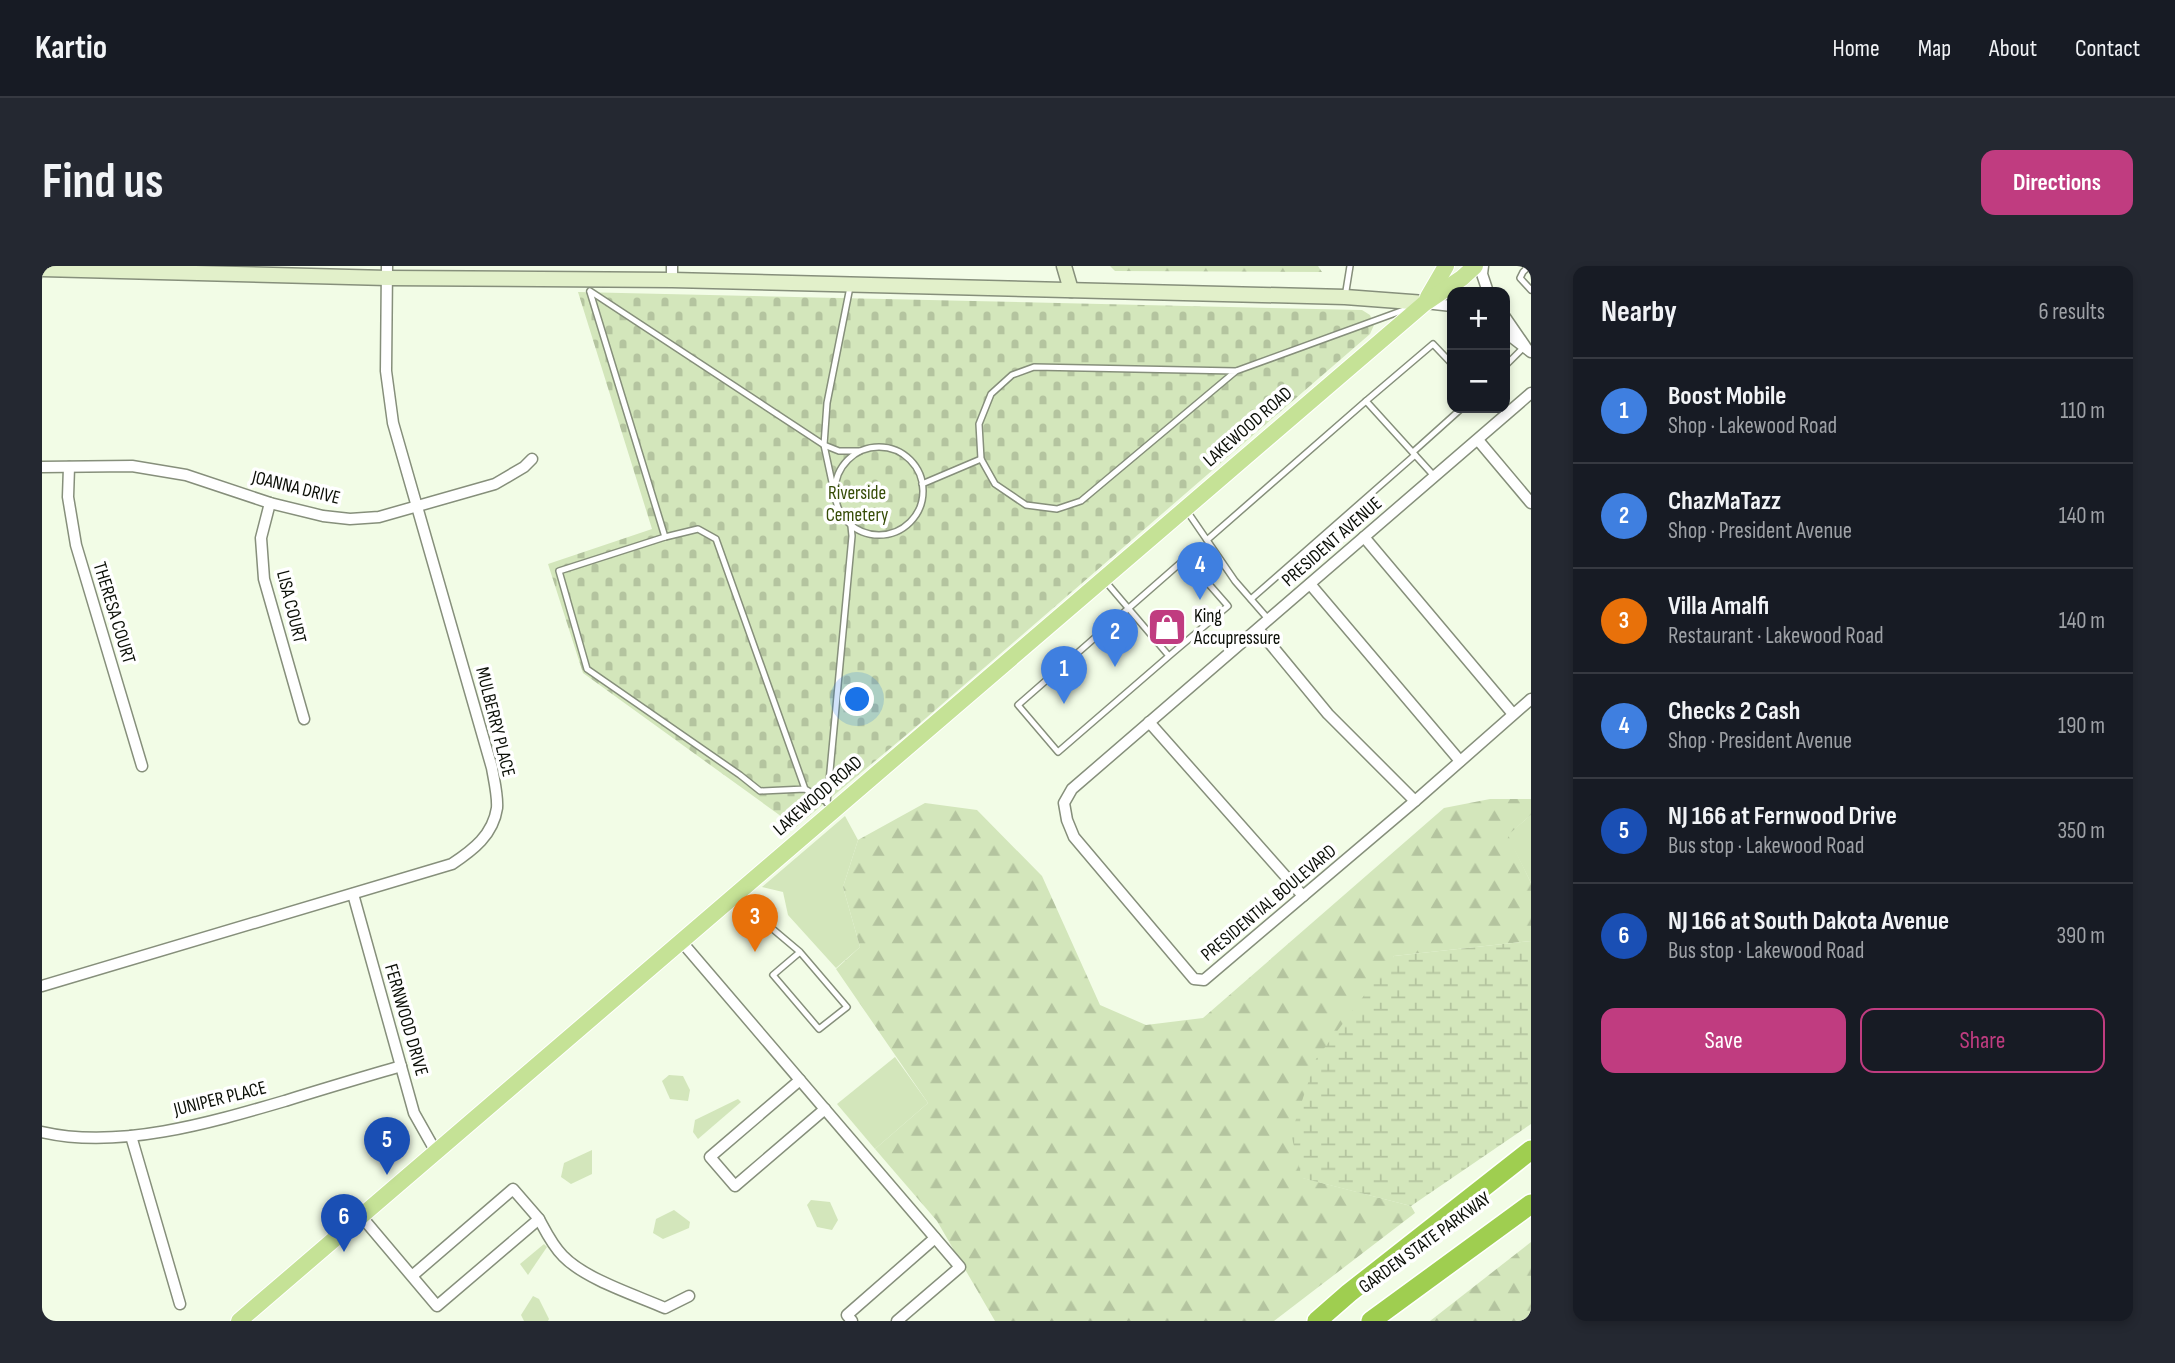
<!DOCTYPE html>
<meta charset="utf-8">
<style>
body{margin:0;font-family:"Sofia Sans Condensed",sans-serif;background:#242831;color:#f1f3f6}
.controls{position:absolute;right:21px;top:21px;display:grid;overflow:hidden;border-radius:14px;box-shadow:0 4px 10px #0003}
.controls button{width:63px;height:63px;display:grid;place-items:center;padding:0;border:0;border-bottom:2px solid #363941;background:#171b24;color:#f1f3f6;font:35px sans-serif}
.you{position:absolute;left:816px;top:434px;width:24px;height:24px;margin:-18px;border:5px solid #fff;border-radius:50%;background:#1a73e8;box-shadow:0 0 0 10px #1a73e833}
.badge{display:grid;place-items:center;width:46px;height:46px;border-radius:50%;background:#c03c80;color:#fff;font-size:23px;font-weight:700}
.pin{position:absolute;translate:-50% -58px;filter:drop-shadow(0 2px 4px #0008)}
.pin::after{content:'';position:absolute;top:37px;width:24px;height:21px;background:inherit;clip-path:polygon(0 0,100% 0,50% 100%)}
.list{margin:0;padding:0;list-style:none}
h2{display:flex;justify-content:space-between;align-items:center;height:91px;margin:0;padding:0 28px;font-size:30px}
h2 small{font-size:23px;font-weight:400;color:#9ea1a6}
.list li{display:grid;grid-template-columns:46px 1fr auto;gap:21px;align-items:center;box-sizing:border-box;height:105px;padding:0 28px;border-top:2px solid #363941}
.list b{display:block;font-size:26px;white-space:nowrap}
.list p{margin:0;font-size:23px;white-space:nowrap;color:#9ea1a6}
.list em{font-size:23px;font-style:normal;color:#9ea1a6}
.actions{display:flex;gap:14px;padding:21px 28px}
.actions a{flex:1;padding:16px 0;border:2px solid #c03c80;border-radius:14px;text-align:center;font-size:24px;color:#c03c80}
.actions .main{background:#c03c80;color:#fff}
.map{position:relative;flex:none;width:1489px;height:1055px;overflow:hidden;border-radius:14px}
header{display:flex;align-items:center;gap:42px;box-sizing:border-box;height:98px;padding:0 35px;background:#171b24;border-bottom:2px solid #363941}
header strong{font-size:33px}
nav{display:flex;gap:38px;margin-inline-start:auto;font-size:24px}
.intro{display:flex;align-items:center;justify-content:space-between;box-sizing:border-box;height:168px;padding:0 42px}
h1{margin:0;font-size:49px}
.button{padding:18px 32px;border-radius:14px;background:#c03c80;color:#fff;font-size:24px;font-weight:700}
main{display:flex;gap:42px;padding:0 42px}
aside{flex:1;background:#171b24;border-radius:14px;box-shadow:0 4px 10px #0003}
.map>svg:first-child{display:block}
</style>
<header>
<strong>Kartio</strong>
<nav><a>Home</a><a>Map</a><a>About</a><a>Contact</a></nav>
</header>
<div class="intro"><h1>Find us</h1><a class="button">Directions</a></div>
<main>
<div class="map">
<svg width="1489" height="1055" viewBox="0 0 1489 1055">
<defs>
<pattern id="forest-firs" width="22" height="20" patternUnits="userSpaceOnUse" patternTransform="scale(1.75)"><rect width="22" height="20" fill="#d3e6bb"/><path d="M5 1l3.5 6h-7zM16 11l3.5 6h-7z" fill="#b4c49f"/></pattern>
<pattern id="wetland-marsh" width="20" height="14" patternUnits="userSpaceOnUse" patternTransform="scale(1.75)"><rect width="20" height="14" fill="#d3e6bb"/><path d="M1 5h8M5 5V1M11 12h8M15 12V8" fill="none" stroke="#b4c49f"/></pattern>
<pattern id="cemetery-stones" width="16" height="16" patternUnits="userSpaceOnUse" patternTransform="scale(1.75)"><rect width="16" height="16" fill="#d3e6bb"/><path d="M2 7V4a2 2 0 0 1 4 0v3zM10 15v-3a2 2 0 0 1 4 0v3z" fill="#b4c49f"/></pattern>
</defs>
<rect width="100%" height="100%" fill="#f2fce6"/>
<g fill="#d3e6bb">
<polygon points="1489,549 1489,617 1465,569"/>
<polygon points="803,550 816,574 801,621 818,681 794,702 746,649 741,626 720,621"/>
<polygon points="853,791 886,837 833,883 795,838"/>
<polygon points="627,809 641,810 648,824 646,835 628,833 620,815"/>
<polygon points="696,833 699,836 656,873 651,866 653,854"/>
<polygon points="550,884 550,908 529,918 519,911 522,897"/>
<polygon points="769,934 788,936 796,954 790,964 775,961 765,939"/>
<polygon points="632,944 648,956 647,962 621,973 611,967 614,953"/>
<polygon points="502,978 505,981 486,1009 478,998"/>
<polygon points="491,1030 497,1033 507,1053 506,1055 482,1055 479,1049"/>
</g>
<g fill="url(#forest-firs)">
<polygon points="1068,0 1276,0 1280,6 1073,5"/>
<polygon points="1448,533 1489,533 1489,549 1466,569 1489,617 1489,675 1352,690 1261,912 1369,940 1373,947 1232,1055 953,1055 895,955 833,883 886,837 794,703 818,681 801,621 816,574 883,537 935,544 1000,610 1058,739 1104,759 1161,752 1402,542"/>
<polygon points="1489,976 1489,1055 1388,1055"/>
</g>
<polygon fill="url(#wetland-marsh)" points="1489,675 1489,858 1369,940 1260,912 1249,868 1274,793 1352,690"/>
<polygon fill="url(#cemetery-stones)" points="536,26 1320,44 1328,49 1332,59 1328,68 869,465 754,561 541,407 506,298 610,263"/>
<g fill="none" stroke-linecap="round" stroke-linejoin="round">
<g stroke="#868f7b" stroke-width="8">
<g id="lane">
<polyline points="1487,0 1481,6 1478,12 1489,24"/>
<polyline points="548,25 782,179 797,185 818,185"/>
<polyline points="548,26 623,271"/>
<polyline points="1303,31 1308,0"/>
<polyline points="1463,100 1483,80"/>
<polyline points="1194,105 1039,235 1015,243 984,239 953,218 939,193 937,158 949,128 970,109 992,101 1194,105 1370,41"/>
<circle cx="837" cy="225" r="44"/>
<polyline points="1371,186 1420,142"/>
<polyline points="1393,211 1324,135 1391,78 1410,98"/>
<polyline points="880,218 939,193"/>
<polyline points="791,221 782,179 785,137 808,21"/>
<polyline points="1145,245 1193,315 1227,354"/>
<polyline points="1165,274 1324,135"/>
<polyline points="1064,316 1127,390 1186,340 1144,292 976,439 1016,486 1127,390"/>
<polyline points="1209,333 1373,189"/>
<polyline points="763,523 674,273 656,263 623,271 517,305 545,403 698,509 718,525 763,523 785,536"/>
<polyline points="785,537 810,270 809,260"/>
<polyline points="694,632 758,686 805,741 777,763 731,709 758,686"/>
</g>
</g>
<g stroke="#868f7b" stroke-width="13">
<g id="street">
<polyline points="630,0 630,14"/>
<polyline points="1441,0 1440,8 1446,26"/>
<polyline points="1383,37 1410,40"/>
<polyline points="1463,51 1483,80"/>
<polyline points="1463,66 1489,86"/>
<polyline points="1489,127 1030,523 1022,537 1025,554 1032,571 1152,713 1162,714 1373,535 1489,433"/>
<polyline points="1436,174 1489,237"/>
<polyline points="0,201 90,200 144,209 228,237 281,250 308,253 337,251 453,218 482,201 490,193"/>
<polyline points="27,201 26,231 34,279 100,500"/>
<polyline points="228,237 219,272 222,313 262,453"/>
<polyline points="1322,271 1471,448"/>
<polyline points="1268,318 1418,495"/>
<polyline points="1216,363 1286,448 1373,535"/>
<polyline points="1107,456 1261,630"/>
<polyline points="311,628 372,847 394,886"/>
<polyline points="639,675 918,1001 855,1055"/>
<path d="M0,720L410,598C431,584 451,569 455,542C456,530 452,514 450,502L351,157L344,105L345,0"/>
<polyline points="758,814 668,891 693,920 783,843"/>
<path d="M0,866C78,884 171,856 246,834C284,822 322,811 359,800"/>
<polyline points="89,870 138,1038"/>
<polyline points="319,950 395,1040 497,953 471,923 370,1010"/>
<path d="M497,953C504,966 510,979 521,990C543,1013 593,1029 623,1042L647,1030"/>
<polyline points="810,1055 805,1049 893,972"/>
</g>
</g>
<g stroke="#868f7b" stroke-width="17">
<g id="secondary">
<polyline points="1022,0 1029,24"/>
<polyline points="0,3 345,12 630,14 1303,31 1383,37"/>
</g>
</g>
<g stroke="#fff" stroke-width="18">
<g id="primary">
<polyline points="1386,31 1404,0"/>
<polyline points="197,1055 1383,37 1420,12 1433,0"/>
</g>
</g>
<g stroke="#fff" stroke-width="22">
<g id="highway">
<polyline points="1275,1055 1307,1027 1489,884"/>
<polyline points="1329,1055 1489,938"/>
</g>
</g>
<use href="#lane" stroke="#fff" stroke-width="5"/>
<use href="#street" stroke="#fff" stroke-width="10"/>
<use href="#secondary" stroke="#e2f0ca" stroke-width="14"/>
<use href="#primary" stroke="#c5e296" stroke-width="16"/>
<use href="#highway" stroke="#9fce50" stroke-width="19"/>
</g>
<defs>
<g id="shop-square" transform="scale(2.0125)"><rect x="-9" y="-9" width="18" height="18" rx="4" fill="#c03c80" stroke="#fff"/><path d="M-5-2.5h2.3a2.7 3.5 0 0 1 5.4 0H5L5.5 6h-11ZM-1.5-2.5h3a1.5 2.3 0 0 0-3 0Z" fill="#fff"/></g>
</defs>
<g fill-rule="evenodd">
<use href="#shop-square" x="1125" y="361"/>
</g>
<g text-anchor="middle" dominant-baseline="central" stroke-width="7" stroke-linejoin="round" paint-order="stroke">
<g font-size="19" fill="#0b0f07" stroke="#fff">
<text transform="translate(1206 161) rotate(-41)">LAKEWOOD ROAD</text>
<text transform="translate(254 222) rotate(14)">JOANNA DRIVE</text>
<text transform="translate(1290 276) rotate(-41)">PRESIDENT AVENUE</text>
<text transform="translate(249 341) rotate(76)">LISA COURT</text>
<text transform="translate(72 347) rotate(73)">THERESA COURT</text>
<text transform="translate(453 456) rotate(76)">MULBERRY PLACE</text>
<text transform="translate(776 530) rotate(-41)">LAKEWOOD ROAD</text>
<text transform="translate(1227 637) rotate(-40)">PRESIDENTIAL BOULEVARD</text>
<text transform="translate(364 754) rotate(74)">FERNWOOD DRIVE</text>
<text transform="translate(178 833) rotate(-14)">JUNIPER PLACE</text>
<text transform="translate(1383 977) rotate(-36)">GARDEN STATE PARKWAY</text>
</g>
<g font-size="19" fill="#364c07" stroke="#fff">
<text x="815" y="227">Riverside<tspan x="815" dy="22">Cemetery</tspan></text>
</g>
<g font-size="19" fill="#0b0f07" stroke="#fff" text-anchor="start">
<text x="1152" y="350">King<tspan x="1152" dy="22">Accupressure</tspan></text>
</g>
</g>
</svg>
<div class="controls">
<button>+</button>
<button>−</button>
</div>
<div class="you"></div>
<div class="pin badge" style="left:1022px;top:438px;background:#3f7fe0">1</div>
<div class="pin badge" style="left:1073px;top:401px;background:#3f7fe0">2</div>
<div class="pin badge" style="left:713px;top:686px;background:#e8710a">3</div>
<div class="pin badge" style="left:1158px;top:334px;background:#3f7fe0">4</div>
<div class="pin badge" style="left:345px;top:909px;background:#1a4fb4">5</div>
<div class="pin badge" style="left:302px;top:986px;background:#1a4fb4">6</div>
</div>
<aside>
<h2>Nearby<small>6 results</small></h2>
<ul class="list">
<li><span class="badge" style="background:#3f7fe0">1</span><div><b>Boost Mobile</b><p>Shop · Lakewood Road</p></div><em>110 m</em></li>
<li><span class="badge" style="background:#3f7fe0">2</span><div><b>ChazMaTazz</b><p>Shop · President Avenue</p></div><em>140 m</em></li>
<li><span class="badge" style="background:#e8710a">3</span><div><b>Villa Amalfi</b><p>Restaurant · Lakewood Road</p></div><em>140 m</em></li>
<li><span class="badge" style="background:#3f7fe0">4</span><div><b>Checks 2 Cash</b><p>Shop · President Avenue</p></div><em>190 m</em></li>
<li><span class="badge" style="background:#1a4fb4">5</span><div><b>NJ 166 at Fernwood Drive</b><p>Bus stop · Lakewood Road</p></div><em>350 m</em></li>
<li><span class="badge" style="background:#1a4fb4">6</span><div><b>NJ 166 at South Dakota Avenue</b><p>Bus stop · Lakewood Road</p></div><em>390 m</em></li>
</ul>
<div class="actions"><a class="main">Save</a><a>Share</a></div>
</aside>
</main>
